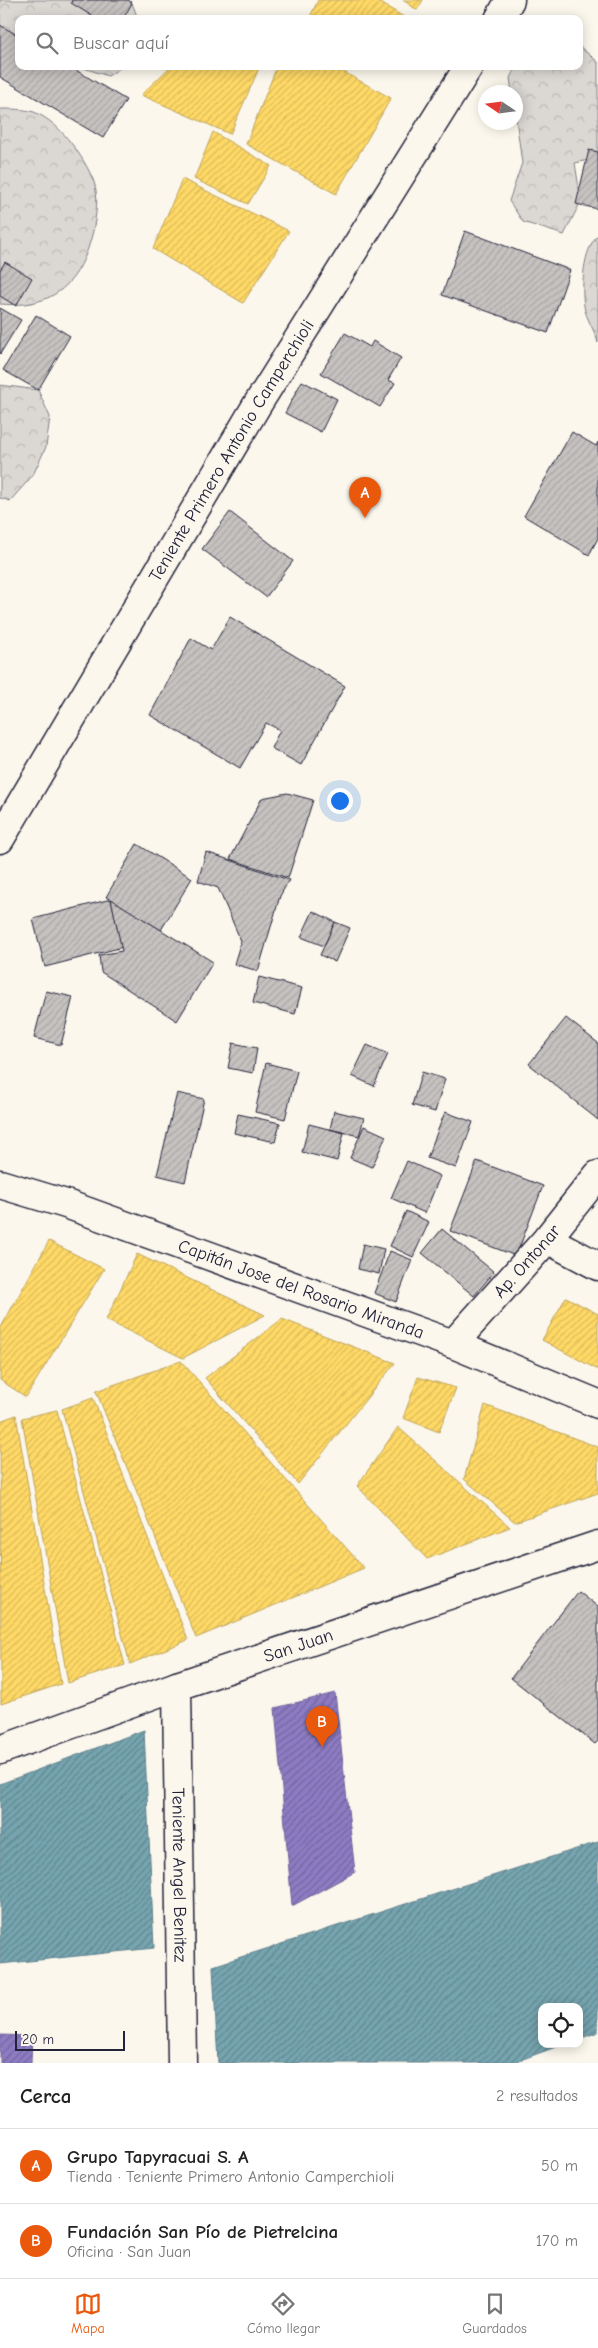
<!DOCTYPE html>
<html lang="es">
<meta charset="utf-8">
<style>
body{margin:0;font-family:"Comic Neue",sans-serif;background:#f2f2f2;color:#222}
.controls{position:absolute;right:15px;bottom:15px;display:grid;overflow:hidden;border-radius:10px;box-shadow:0 2px 12px #0003}
.controls button{width:45px;height:45px;display:grid;place-items:center;padding:0;border:0;border-bottom:1px solid #e0e0e0;background:#fff;color:#222;font:25px sans-serif}
.compass{position:absolute;left:478px;top:85px;width:45px;height:45px;border-radius:50%;background:#fff;box-shadow:0 2px 12px #0003;rotate:283deg}
.scale{position:absolute;left:15px;bottom:12px;width:110px;box-sizing:border-box;padding-left:5px;border:2px solid #22223b;border-top:0;font-size:14px;line-height:18px;white-space:nowrap;color:#22223b;-webkit-text-stroke:4px #fbf7ec;paint-order:stroke}
.you{position:absolute;left:339px;top:800px;width:18px;height:18px;margin:-12px;border:4px solid #fff;border-radius:50%;background:#1a73e8;box-shadow:0 0 0 8px #1a73e833}
.badge{display:grid;place-items:center;width:32px;height:32px;border-radius:50%;background:#ea580c;color:#fff;font-size:16px;font-weight:700}
.pin{position:absolute;translate:-50% -41px;filter:drop-shadow(0 1px 2px #0008)}
.pin::after{content:'';position:absolute;top:26px;width:18px;height:15px;background:inherit;clip-path:polygon(0 0,100% 0,50% 100%)}
.list{margin:0;padding:0;list-style:none}
h2{display:flex;justify-content:space-between;align-items:center;height:65px;margin:0;padding:0 20px;font-size:21px}
h2 small{font-size:16px;font-weight:400;color:#767676}
.list li{display:grid;grid-template-columns:32px 1fr auto;gap:15px;align-items:center;box-sizing:border-box;height:75px;padding:0 20px;border-top:1px solid #e0e0e0}
.list b{display:block;font-size:19px;white-space:nowrap}
.list p{margin:0;font-size:16px;white-space:nowrap;color:#767676}
.list em{font-size:16px;font-style:normal;color:#767676}
.icon{flex:none;width:28px;height:28px;fill:none;stroke:currentColor;stroke-width:2;stroke-linecap:round;stroke-linejoin:round}
.map{position:relative;flex:none;width:598px;height:2063px;overflow:hidden}
.search{position:absolute;background:#fff;box-shadow:0 2px 12px #0003;left:15px;right:15px;top:15px;height:55px;display:flex;align-items:center;gap:12px;box-sizing:border-box;padding:0 18px;border-radius:10px;color:#767676;font-size:19px}
.sheet{height:215px;background:#fff}
nav{display:flex;justify-content:space-around;align-items:center;box-sizing:border-box;height:70px;border-top:1px solid #e0e0e0;background:#fff;font-size:14px;color:#767676}
nav a{display:grid;justify-items:center;gap:2px}
nav .on{color:#ea580c}
.map>svg:first-child{display:block}
</style>
<div class="map">
<svg width="598" height="2063" viewBox="0 0 598 2063">
<defs>
<pattern id="forest-crowns" width="20" height="18" patternUnits="userSpaceOnUse" patternTransform="scale(1.25)"><rect width="20" height="18" fill="#dbd8d3"/><path d="M2 6a3 3 0 1 1 6 0M12 15a3 3 0 1 1 6 0" fill="none" stroke="#bcb9b6"/></pattern>
<pattern id="homes-hatch" width="6" height="6" patternUnits="userSpaceOnUse" patternTransform="scale(1.25)"><rect width="6" height="6" fill="#ffd966"/><path d="M-1 1l2-2M0 6l6-6M5 7l2-2" fill="none" stroke="#daba59"/></pattern>
<pattern id="offices-hatch" width="6" height="6" patternUnits="userSpaceOnUse" patternTransform="scale(1.25)"><rect width="6" height="6" fill="#8e7cc3"/><path d="M-1 1l2-2M0 6l6-6M5 7l2-2" fill="none" stroke="#7465a0"/></pattern>
<pattern id="public-hatch" width="6" height="6" patternUnits="userSpaceOnUse" patternTransform="scale(1.25)"><rect width="6" height="6" fill="#76a5af"/><path d="M-1 1l2-2M0 6l6-6M5 7l2-2" fill="none" stroke="#608690"/></pattern>
<pattern id="building-hatch" width="6" height="6" patternUnits="userSpaceOnUse" patternTransform="scale(1.25)"><rect width="6" height="6" fill="#c6c2c0"/><path d="M-1 1l2-2M0 6l6-6M5 7l2-2" fill="none" stroke="#aaa6a6"/></pattern>
</defs>
<rect width="100%" height="100%" fill="#fbf7ec"/>
<filter id="ink" filterUnits="userSpaceOnUse"><feTurbulence type="fractalNoise" baseFrequency=".02" numOctaves="2"/><feDisplacementMap in="SourceGraphic" scale="10" xChannelSelector="R" yChannelSelector="G"/><feConvolveMatrix kernelMatrix="1 2 1 2 8 2 1 2 1" color-interpolation-filters="sRGB"/></filter>
<g filter="url(#ink)">
<g fill="url(#forest-crowns)" stroke="#7e7d87">
<polygon points="0,0 128,0 132,3 138,19 19,19 19,34 0,33"/>
<polygon points="579,46 598,62 598,158 575,163 581,201 564,235 523,222 509,201 522,163 516,119 516,92 512,92 510,78 516,66 579,66"/>
<polygon points="78,66 123,66 108,76"/>
<path d="M0,109C10,109 25,109 34,112C49,118 62,131 71,143C80,154 89,169 94,182C99,196 96,217 93,231C81,282 55,309 0,304Z"/>
<path d="M598,235V343C595,330 586,319 584,306C581,286 583,249 598,235Z"/>
<polygon points="0,385 38,390 50,417 46,447 33,475 10,501 0,498"/>
</g>
<g fill="url(#homes-hatch)" stroke="#bda259">
<polygon points="318,0 376,0 407,19 309,19"/>
<polygon points="403,0 423,0 417,10"/>
<polygon points="171,66 260,66 230,134 141,95"/>
<polygon points="277,66 333,66 391,98 336,194 246,144"/>
<polygon points="213,132 271,166 248,204 194,179"/>
<polygon points="182,179 289,231 243,303 153,249"/>
<polygon points="49,1241 104,1269 26,1397 0,1380 0,1329"/>
<polygon points="137,1254 265,1315 183,1358 106,1320"/>
<polygon points="566,1297 598,1314 598,1370 542,1340"/>
<polygon points="282,1319 395,1363 298,1484 205,1378"/>
<polygon points="181,1361 364,1568 196,1638 96,1391"/>
<polygon points="418,1377 456,1388 439,1432 403,1418"/>
<polygon points="93,1398 188,1640 130,1664 62,1409"/>
<polygon points="485,1405 598,1447 598,1493 515,1522 464,1479"/>
<polygon points="57,1410 125,1665 68,1683 22,1418"/>
<polygon points="16,1415 61,1684 1,1704 0,1421"/>
<polygon points="398,1427 510,1527 427,1559 357,1486"/>
</g>
<g fill="url(#offices-hatch)" stroke="#6e619a">
<polygon points="335,1693 355,1872 292,1906 275,1708"/>
<polygon points="0,2035 32,2036 31,2063 0,2063"/>
</g>
<g fill="url(#public-hatch)" stroke="#5d7e8c">
<polygon points="144,1730 154,1948 0,1964 0,1784"/>
<polygon points="598,1842 598,2032 579,2039 579,2007 542,2007 542,2044 564,2044 512,2063 218,2063 213,1966"/>
</g>
<g fill="url(#building-hatch)" stroke="#22223b">
<polygon points="72,0 128,0 132,3 123,19 97,19 71,3"/>
<polygon points="0,25 19,36 19,66 69,66 126,100 103,138 0,77"/>
<polygon points="589,150 598,152 598,209 576,204"/>
<polygon points="465,231 570,270 548,333 442,295"/>
<polygon points="5,262 32,278 16,306 0,296 0,270"/>
<polygon points="0,308 21,320 0,354"/>
<polygon points="36,315 70,336 38,390 3,370"/>
<polygon points="345,333 370,347 373,341 401,358 388,380 395,383 380,407 321,373"/>
<polygon points="302,381 337,399 321,432 285,413"/>
<polygon points="572,432 596,446 598,442 598,538 589,555 524,516"/>
<polygon points="230,512 293,561 266,597 202,549"/>
<polygon points="230,617 345,686 301,765 271,748 280,730 266,723 240,768 150,715 191,638 211,650"/>
<polygon points="287,793 313,800 288,878 230,859 262,798"/>
<polygon points="137,844 192,878 161,930 106,897"/>
<polygon points="206,852 289,880 280,896 258,971 234,964 241,941 218,888 198,881"/>
<polygon points="111,899 123,947 45,967 33,919"/>
<polygon points="111,899 213,962 177,1021 101,972 99,955 122,951"/>
<polygon points="313,911 335,922 324,946 301,937"/>
<polygon points="335,922 350,928 335,962 320,955"/>
<polygon points="259,977 302,988 295,1014 253,1003"/>
<polygon points="46,991 73,997 61,1045 34,1038"/>
<polygon points="566,1018 598,1043 598,1120 529,1064"/>
<polygon points="233,1043 257,1048 253,1073 228,1068"/>
<polygon points="367,1045 388,1054 374,1086 352,1076"/>
<polygon points="266,1063 297,1071 285,1119 255,1112"/>
<polygon points="422,1072 445,1079 435,1112 412,1105"/>
<polygon points="177,1093 204,1099 185,1182 157,1175"/>
<polygon points="334,1111 364,1118 359,1136 330,1129"/>
<polygon points="445,1112 473,1122 456,1168 427,1158"/>
<polygon points="238,1114 280,1123 275,1142 234,1133"/>
<polygon points="309,1124 344,1133 337,1161 302,1152"/>
<polygon points="364,1126 386,1136 372,1167 350,1158"/>
<polygon points="407,1161 440,1176 425,1213 391,1198"/>
<polygon points="477,1161 543,1186 516,1256 450,1231"/>
<polygon points="406,1211 429,1222 413,1257 390,1246"/>
<polygon points="442,1229 494,1272 474,1296 422,1253"/>
<polygon points="363,1244 384,1249 379,1274 358,1269"/>
<polygon points="390,1251 412,1260 396,1302 374,1293"/>
<polygon points="578,1591 598,1607 598,1741 595,1744 511,1678"/>
</g>
<g fill="none" stroke-linecap="round" stroke-linejoin="round">
<g stroke="#22223b" stroke-width="31">
<g id="street">
<polyline points="499,19 510,0"/>
<path id="s1" d="M0,839L257,405L469,66"/>
<path id="s2" d="M0,1184L66,1204L453,1344L598,1404"/>
<polyline points="547,1239 598,1266"/>
<path id="s3" d="M453,1344L547,1239L598,1175"/>
<path id="s4" d="M177,1686L182,2063"/>
<path id="s5" d="M0,1750L177,1686L598,1545"/>
</g>
</g>
<use href="#street" stroke="#fbf7ec" stroke-width="28"/>
</g>
</g>
<g text-anchor="middle" dominant-baseline="central" stroke-width="5" stroke-linejoin="round" paint-order="stroke">
<g font-size="18" fill="#22223b" stroke="#fbf7ec">
<text stroke="none"><textPath href="#s1" startOffset="452">Teniente Primero Antonio Camperchioli</textPath></text>
<text stroke="none"><textPath href="#s3" startOffset="111">Ap. Ontonar</textPath></text>
<text stroke="none"><textPath href="#s2" startOffset="319">Capitán Jose del Rosario Miranda</textPath></text>
<text stroke="none"><textPath href="#s5" startOffset="316">San Juan</textPath></text>
<text stroke="none"><textPath href="#s4" startOffset="189">Teniente Angel Benitez</textPath></text>
</g>
</g>
</svg>
<div class="controls">
<button><svg class="icon" aria-label="locate" viewBox="0 0 24 24"><circle cx="12" cy="12" r="6"/><path d="M12 2v4M12 18v4M2 12h4M18 12h4"/></svg></button>
</div>
<svg class="compass" viewBox="-18 -18 36 36"><path d="M0-13l5 13h-10z" fill="#e53935"/><path d="M0 13l5-13h-10z" fill="#767676"/></svg>
<div class="scale">20 m</div>
<div class="you"></div>
<div class="pin badge" style="left:365px;top:518px">A</div>
<div class="pin badge" style="left:322px;top:1747px">B</div>
<div class="search"><svg class="icon" aria-label="search" viewBox="0 0 24 24"><circle cx="10" cy="10" r="6"/><path d="M15 15l6 6"/></svg>Buscar aquí</div>
</div>
<section class="sheet">
<h2>Cerca<small>2 resultados</small></h2>
<ul class="list">
<li><span class="badge">A</span><div><b>Grupo Tapyracuai S. A</b><p>Tienda · Teniente Primero Antonio Camperchioli</p></div><em>50 m</em></li>
<li><span class="badge">B</span><div><b>Fundación San Pío de Pietrelcina</b><p>Oficina · San Juan</p></div><em>170 m</em></li>
</ul>
</section>
<nav>
<a class="on"><svg class="icon" aria-label="map" viewBox="0 0 24 24"><path d="M3 6l6-2 6 2 6-2v14l-6 2-6-2-6 2zM9 4v14M15 6v14"/></svg>Mapa</a>
<a><svg class="icon" aria-label="directions" viewBox="0 0 24 24"><path d="M12 3l9 9-9 9-9-9zM9 14v-3h6M13 9l2 2-2 2"/></svg>Cómo llegar</a>
<a><svg class="icon" aria-label="saved" viewBox="0 0 24 24"><path d="M7 4h10v16l-5-4-5 4z"/></svg>Guardados</a>
</nav>
